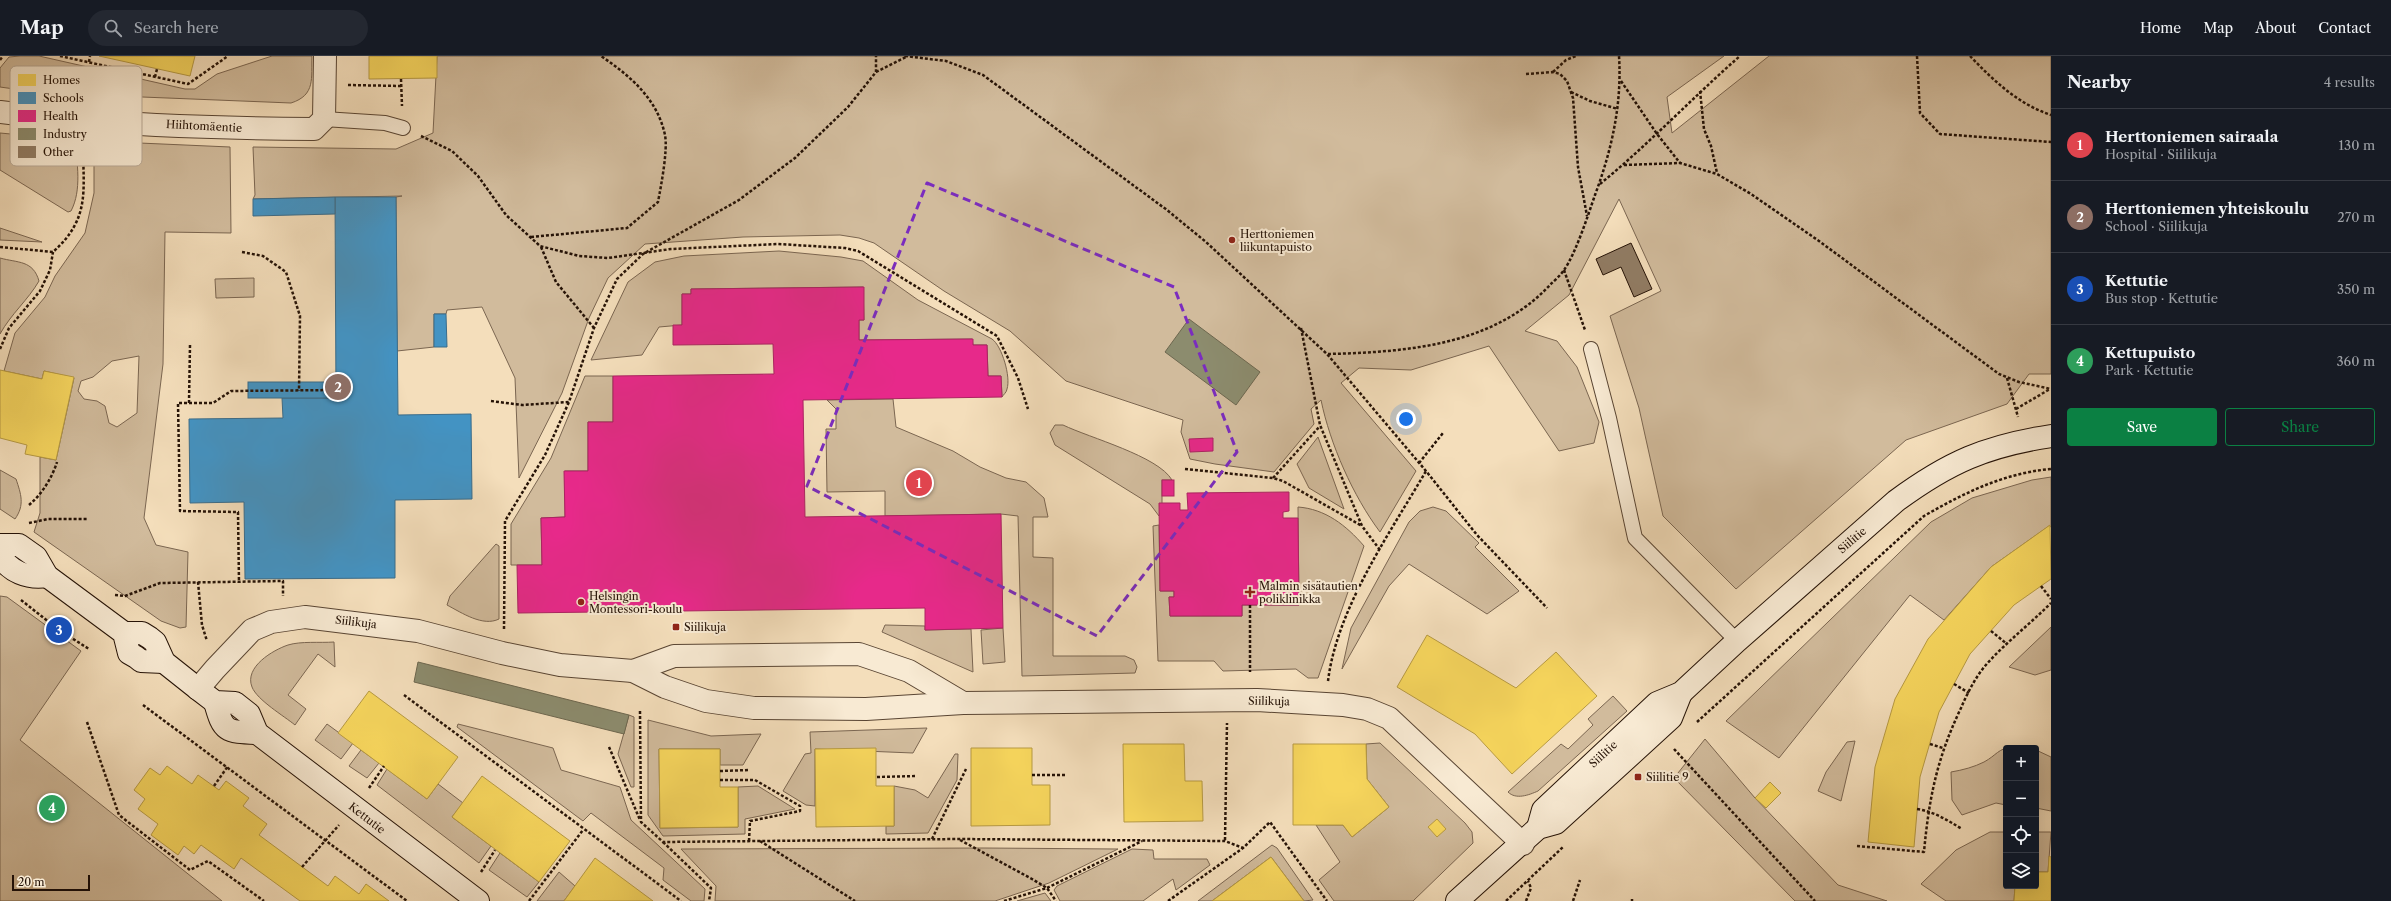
<!DOCTYPE html>
<meta charset="utf-8">
<style>
body{margin:0;font-family:"Libre Caslon Text",serif;background:#242831;color:#f1f3f6}
.controls{position:absolute;right:12px;bottom:12px;display:grid;overflow:hidden;border-radius:4px;box-shadow:0 4px 16px #0002}
.controls button{width:36px;height:36px;display:grid;place-items:center;padding:0;border:0;border-bottom:1px solid #363941;background:#171b24;color:#f1f3f6;font:20px sans-serif}
.scale{position:absolute;left:12px;bottom:10px;width:78px;box-sizing:border-box;padding-left:4px;border:2px solid #251206;border-top:0;font-size:11px;line-height:14px;white-space:nowrap;color:#251206;-webkit-text-stroke:3px #f8ead3;paint-order:stroke}
.you{position:absolute;left:1406px;top:363px;width:14px;height:14px;margin:-10px;border:3px solid #fff;border-radius:50%;background:#1a73e8;box-shadow:0 0 0 6px #1a73e833}
.badge{display:grid;place-items:center;width:26px;height:26px;border-radius:50%;background:#0b8043;color:#fff;font-size:13px;font-weight:700}
.pin{position:absolute;translate:-50% -50%;border:2px solid #fff;box-shadow:0 1px 4px #0006}
.list{margin:0;padding:0;list-style:none}
h2{display:flex;justify-content:space-between;align-items:center;height:52px;margin:0;padding:0 16px;font-size:17px}
h2 small{font-size:13px;font-weight:400;color:#9ea1a6}
.list li{display:grid;grid-template-columns:26px 1fr auto;gap:12px;align-items:center;box-sizing:border-box;height:72px;padding:0 16px;border-top:1px solid #363941}
.list b{display:block;font-size:15px;white-space:nowrap}
.list p{margin:0;font-size:13px;white-space:nowrap;color:#9ea1a6}
.list em{font-size:13px;font-style:normal;color:#9ea1a6}
.actions{display:flex;gap:8px;padding:12px 16px}
.actions a{flex:1;padding:9px 0;border:1px solid #0b8043;border-radius:4px;text-align:center;font-size:14px;color:#0b8043}
.actions .main{background:#0b8043;color:#fff}
.icon{flex:none;width:22px;height:22px;fill:none;stroke:currentColor;stroke-width:2;stroke-linecap:round;stroke-linejoin:round}
.map{position:relative;flex:none;width:2051px;height:845px;overflow:hidden}
header{display:flex;align-items:center;gap:24px;box-sizing:border-box;height:56px;padding:0 20px;background:#171b24;border-bottom:1px solid #363941}
header strong{font-size:19px}
nav{display:flex;gap:22px;margin-inline-start:auto;font-size:14px}
.search{width:280px;height:36px;background:#242831;display:flex;align-items:center;gap:10px;box-sizing:border-box;padding:0 14px;border-radius:22px;color:#9ea1a6;font-size:15px}
main{display:flex}
aside{flex:1;background:#171b24}
.map>svg:first-child{display:block}
</style>
<header>
<strong>Map</strong>
<div class="search"><svg class="icon" aria-label="search" viewBox="0 0 24 24"><circle cx="10" cy="10" r="6"/><path d="M15 15l6 6"/></svg>Search here</div>
<nav><a>Home</a><a>Map</a><a>About</a><a>Contact</a></nav>
</header>
<main>
<div class="map">
<svg width="2051" height="845" viewBox="0 0 2051 845">
<rect width="100%" height="100%" fill="#f4debb"/>
<filter id="stains"><feTurbulence type="fractalNoise" baseFrequency=".005" numOctaves="4"/><feColorMatrix values="0 0 0 0 .2 0 0 0 0 .09 0 0 0 0 .02 0 0 0 .5 -.17"/></filter>
<radialGradient id="worn" r=".72"><stop offset=".6" stop-color="#630" stop-opacity="0"/><stop offset="1" stop-color="#630" stop-opacity=".3"/></radialGradient>
<g fill="#d1bb9c" stroke="#7b6651" fill-rule="evenodd">
<path d="M20,0H39L185,33H195L217,18L272,0H312C311,22 316,39 291,47L43,37L0,31V12L9,1Z"/>
<path d="M437,0H1724L1667,41L1672,77L1769,0H2051V318H2029L2007,348L1906,384L1736,533L1663,460L1639,352L1610,260L1661,235L1619,143L1569,239L1525,275L1557,285L1577,311L1599,366L1594,387L1559,395L1489,290L1411,314L1359,312L1341,327L1416,415L1380,476C1353,440 1330,388 1321,344L1311,353L1314,368L1274,416L1215,408L1190,403L1181,376L1183,364L1066,325L1010,275L944,235L874,187L859,182L840,179L743,181L645,188L608,222L589,262L562,337L519,422L515,322L482,251L447,254L446,258H434V291L397,295L396,141L402,140L253,143L255,139L253,91L396,93L433,77Z"/>
<path d="M0,77L75,84C77,107 82,134 71,155L68,156L0,114Z"/>
<path d="M94,85L230,91L231,177L165,176L163,308L144,462L156,489L188,496L186,571L180,572L161,565L34,476L40,457V401L56,404L74,322L44,315L42,323L4,315L15,277L45,241L55,220L85,177L94,137ZM139,300L137,357L117,371L109,367L105,350L97,345L84,343L78,335L81,325L93,321L112,305Z"/>
<polygon points="0,172 42,186 0,184"/>
<path d="M779,195L841,201L863,205L918,244L992,283C1002,290 1011,321 1007,333C1007,336 1003,339 1002,341L1001,320H988L987,289H973L972,283L859,284V264H864L863,231L691,233V238H682V269L659,271L642,299L591,304L628,226L655,206L684,200Z"/>
<path d="M0,202C18,207 33,204 39,225C28,244 11,258 0,278Z"/>
<polygon points="254,222 254,241 216,242 215,223"/>
<polygon points="585,320 613,320 613,366 588,366 588,415 565,415 565,461 541,462 542,509 511,509 511,468 551,402"/>
<polygon points="893,343 896,371 953,395 980,411 1006,422 1026,426 1044,442 1048,461 1033,461 1033,501 1053,502 1053,600 1125,600 1134,604 1137,611 1135,617 1022,620 1018,460 1001,458 885,460 885,435 827,436 826,373 836,373 836,353 827,344"/>
<path d="M1055,369H1063C1090,382 1158,400 1172,424H1162V447L1159,460L1150,448L1055,389L1050,377Z"/>
<polygon points="1318,381 1344,453 1309,432 1297,408"/>
<path d="M0,414L16,423C21,438 25,449 15,463L0,453Z"/>
<polygon points="2051,421 2051,471 2049,470 1991,511 1944,564 1910,539 1779,702 1726,665 1931,466 1972,442 2032,424"/>
<path d="M1298,451C1325,453 1346,469 1364,490L1318,622H1308L1296,613L1223,615L1214,605H1158L1153,470L1159,469L1160,535H1174V541H1169L1170,560H1242V549H1299Z"/>
<polygon points="1433,451 1446,455 1479,487 1475,491 1519,535 1487,558 1409,508 1389,530 1342,613 1351,572 1409,466 1420,455"/>
<path d="M496,488L499,490V563C483,571 462,557 447,549L450,540Z"/>
<polygon points="0,540 7,541 81,595 20,684 222,845 0,845"/>
<polygon points="885,569 925,570 925,574 971,573 973,616 882,576"/>
<polygon points="2051,571 2051,614 2035,619 2009,611"/>
<polygon points="1003,572 1005,606 983,608 981,574"/>
<path d="M334,586L335,611L318,598L288,639L306,653L295,669C284,660 257,644 252,631C244,611 273,594 288,589C301,585 320,587 334,586Z"/>
<path d="M1613,640L1627,655L1538,735C1529,739 1516,744 1508,736L1561,688L1568,693L1593,669L1588,663Z"/>
<polygon points="629,659 634,661 634,731 631,731 618,698"/>
<polygon points="648,664 711,680 761,678 743,709 720,709 720,693 659,693 660,772 738,771 738,731 758,730 795,753 745,763 745,778 663,780 648,759"/>
<polygon points="327,668 353,687 341,703 315,684"/>
<polygon points="458,668 553,692 561,714 620,731 631,764 705,833 704,845 691,845 663,824 664,812 591,757 583,765 457,671"/>
<polygon points="927,672 913,697 815,693 815,750 806,749 783,735 805,698 811,697 810,676"/>
<polygon points="1705,683 1755,742 1838,829 1887,845 1795,845 1674,722"/>
<polygon points="1855,685 1841,745 1818,735 1826,716 1847,686"/>
<polygon points="1380,687 1465,767 1472,776 1473,787 1413,845 1334,845 1319,824 1340,806 1316,769 1343,769 1352,781 1389,751 1367,723 1366,688"/>
<path d="M2014,690L2031,692H2006V749L1996,747L1962,759L1952,744L1951,716C1963,714 1974,711 1984,706C1997,699 1997,693 2014,690Z"/>
<polygon points="361,694 379,707 367,722 349,710"/>
<polygon points="2036,694 2051,701 2051,755 2036,752"/>
<polygon points="955,698 958,698 957,724 928,777 886,778 886,770 894,770 894,730 915,734 928,742"/>
<polygon points="387,713 427,743 438,728 463,747 452,761 491,790 479,807 377,729"/>
<polygon points="1990,776 2006,776 2006,830 2015,830 2014,845 1946,845 1921,828 1956,794"/>
<polygon points="2036,776 2051,776 2048,816 2036,816"/>
<polygon points="1272,789 1277,792 1313,844 1304,845 1271,801 1212,845 1198,845"/>
<polygon points="984,792 1118,793 1049,827 995,845 715,845 716,830 681,793"/>
<polygon points="1132,793 1153,794 1154,803 1207,803 1210,809 1176,834 1173,823 1143,845 1060,845 1054,834 1057,830"/>
<polygon points="500,797 539,826 527,841 489,814"/>
<polygon points="559,816 575,830 564,845 537,845"/>
<polygon points="1045,837 1051,845 1017,845"/>
</g>
<g fill="#f6d55c" stroke="#b79a42">
<polygon points="99,0 195,0 190,20"/>
<polygon points="369,0 437,0 437,22 369,23"/>
<polygon points="0,314 42,323 44,315 74,321 56,404 25,398 27,389 0,382"/>
<polygon points="2050,469 2051,523 2014,549 1970,598 1939,656 1920,721 1914,791 1868,786 1875,711 1895,643 1928,583 1991,511"/>
<polygon points="1427,579 1516,632 1556,596 1597,640 1512,718 1475,678 1397,631"/>
<polygon points="369,635 458,701 427,743 338,677"/>
<polygon points="1123,688 1184,688 1185,725 1202,725 1203,765 1124,766"/>
<polygon points="1293,688 1366,688 1367,723 1389,751 1352,781 1343,769 1293,769"/>
<polygon points="876,692 876,730 894,730 894,770 816,771 815,693"/>
<polygon points="971,692 1032,692 1032,729 1050,729 1050,769 971,770"/>
<polygon points="659,693 720,693 720,731 738,731 738,771 660,772"/>
<polygon points="167,710 192,728 198,719 219,734 226,725 249,742 243,750 267,768 259,779 328,830 335,820 359,838 366,828 389,845 300,845 241,802 234,813 201,789 194,798 184,790 178,799 151,779 158,768 138,753 145,743 134,734 150,712 160,719"/>
<polygon points="482,720 570,785 539,826 452,761"/>
<polygon points="1770,726 1781,737 1766,752 1755,742"/>
<polygon points="1437,763 1446,773 1437,781 1428,771"/>
<polygon points="2049,800 2051,801 2051,845 2014,845 2015,830 2036,830 2036,816 2048,816"/>
<polygon points="1271,801 1304,845 1212,845"/>
<polygon points="595,802 653,845 564,845"/>
</g>
<g fill="#4393c3" stroke="#3a6c8a">
<polygon points="335,141 396,141 398,359 471,358 472,443 395,444 395,522 245,523 244,446 190,447 189,363 283,362 282,342 336,342"/>
<polygon points="335,141 335,158 253,160 253,143"/>
<polygon points="434,258 446,258 447,291 434,291"/>
<rect x="248" y="326" width="88" height="16"/>
</g>
<g fill="#e7298a" stroke="#ad2262">
<polygon points="864,231 864,264 859,264 859,284 973,283 973,289 987,289 988,320 1001,320 1002,341 803,344 805,461 1001,458 1003,572 925,574 925,552 518,557 517,509 542,509 541,462 565,461 564,415 588,415 588,366 613,366 613,320 774,318 773,288 673,289 673,269 682,269 682,238 691,238 691,233"/>
<polygon points="1213,382 1213,395 1190,396 1189,383"/>
<rect x="1162" y="424" width="12" height="16"/>
<polygon points="1289,436 1289,455 1283,456 1283,462 1298,462 1299,549 1242,549 1242,560 1170,560 1169,541 1174,541 1174,535 1160,535 1159,447 1180,447 1180,454 1188,454 1187,437"/>
</g>
<g fill="#8c8c6e" stroke="#6d674f">
<polygon points="1189,263 1260,316 1236,349 1165,296"/>
<polygon points="418,606 629,659 624,678 414,626"/>
</g>
<polygon fill="#917c64" stroke="#251206" points="1631,187 1652,233 1634,241 1621,211 1603,219 1596,203"/>
<g fill="none" stroke-linecap="round" stroke-linejoin="round">
<g stroke="#594533" stroke-width="16">
<g id="lane">
<polyline points="324,63 385,67 403,72"/>
<polyline points="1591,293 1609,362 1635,482 1737,585"/>
</g>
</g>
<g stroke="#594533" stroke-width="24">
<g id="street">
<path d="M0,56C103,69 209,72 314,73L324,63L325,0"/>
<polyline points="633,615 674,600 859,598 909,615 963,647"/>
<polyline points="198,633 215,613 252,574 271,566 305,561 418,575 502,597 560,609 633,615 665,631 706,645 754,652 866,653 963,647 1257,644 1343,649 1367,653 1389,662 1523,788"/>
</g>
</g>
<g stroke="#251206" stroke-width="24">
<g id="secondary">
<polyline points="0,489 19,489 36,501 47,520 124,577 129,597 136,601 141,605 164,606"/>
<path d="M0,498C8,516 29,523 47,520"/>
<polyline points="124,577 142,577 150,582 155,586 164,606 198,633 215,646 235,647 249,658 257,677 478,845"/>
<path d="M215,646C223,676 226,676 257,677"/>
<path d="M1538,772L1543,754L1657,647L1681,637L1737,585L1896,445C1949,406 1986,390 2051,380"/>
<polyline points="1457,845 1538,772 1556,767 1671,662 1681,637"/>
</g>
</g>
<g stroke="#251206" stroke-width="2.5" stroke-dasharray="3 2" stroke-linecap="butt">
<polyline points="60,0 188,28 228,0"/>
<polyline points="905,0 946,5 983,19 1167,154 1206,186 1327,298 1426,415 1477,479 1547,552"/>
<polyline points="1917,0 1920,57 1940,78 2051,86"/>
<path d="M1970,0C1994,25 2018,48 2051,59"/>
<polyline points="0,4 3,0"/>
<polyline points="89,6 90,0"/>
<polyline points="876,16 906,1"/>
<polyline points="1553,16 1566,4 1576,0"/>
<polyline points="1526,18 1553,16 1560,18 1567,25 1573,42 1578,111 1587,160"/>
<polyline points="155,21 157,13"/>
<polyline points="401,23 402,50"/>
<polyline points="1621,25 1657,78 1680,107"/>
<polyline points="348,29 401,30"/>
<polyline points="1700,35 1704,73 1711,90 1717,117"/>
<polyline points="1571,36 1590,45 1618,53"/>
<polyline points="421,80 452,95 478,120 506,159 540,190 579,200 608,202 671,193 778,188 845,192 858,195 997,280 1018,322 1028,353"/>
<polyline points="1624,109 1680,107 1717,118 1751,138 1819,185 1999,318 2019,326 2051,333"/>
<path d="M1600,128C1649,88 1692,42 1740,0"/>
<path d="M531,181L627,172L658,146C661,130 668,94 665,79C657,42 630,20 601,0"/>
<path d="M0,191L53,196C91,162 83,134 83,88"/>
<polyline points="541,191 556,226 594,272"/>
<polyline points="242,196 263,200 286,216 300,260 299,335"/>
<polyline points="1564,214 1585,274"/>
<polyline points="1301,272 1320,369 1362,470 1380,494"/>
<polyline points="190,289 189,347 178,347 180,455 238,456 239,527"/>
<polyline points="0,293 9,272 40,235 50,214 53,196"/>
<path d="M1328,298C1406,296 1493,290 1550,229C1554,225 1560,220 1564,214C1576,197 1588,159 1595,139C1612,93 1622,48 1619,0"/>
<polyline points="2007,322 2018,361"/>
<polyline points="491,345 522,349 569,346"/>
<polyline points="189,347 213,347 231,335 336,334"/>
<polyline points="2016,353 2050,333"/>
<polyline points="1419,407 1443,377"/>
<polyline points="1185,413 1273,422 1283,425 1362,470"/>
<polyline points="1273,422 1320,370"/>
<path d="M29,449C42,438 52,422 57,406"/>
<polyline points="29,467 48,463 88,463"/>
<polyline points="198,526 202,569 207,585"/>
<polyline points="2041,530 2051,543"/>
<polyline points="115,539 125,540 160,527 283,525 283,540"/>
<polyline points="21,544 59,574 89,593"/>
<polyline points="1250,549 1250,616"/>
<polyline points="504,573 505,465 545,399 569,346 594,272 617,223 643,198 739,144 795,102 848,51 876,16 876,0"/>
<polyline points="1991,575 2007,588"/>
<path d="M1328,625C1337,552 1390,477 1426,415"/>
<polyline points="1954,628 1969,637"/>
<polyline points="404,639 681,845"/>
<polyline points="143,649 407,845"/>
<polyline points="640,655 641,766 663,786 958,783 1225,785 1243,792"/>
<polyline points="87,666 119,759 190,814 208,805 264,845"/>
<path d="M1697,666L1924,460C1964,437 2004,417 2051,413"/>
<polyline points="1930,688 1943,692"/>
<polyline points="609,691 640,764"/>
<polyline points="1674,693 1815,845"/>
<polyline points="720,715 749,714"/>
<polyline points="1032,719 1067,719"/>
<polyline points="877,721 917,720"/>
<polyline points="720,724 755,724 800,750 800,755 750,765 749,785"/>
<polyline points="214,730 228,710"/>
<polyline points="369,732 384,710"/>
<path d="M1917,753C1935,756 1947,764 1962,773"/>
<polyline points="932,783 966,713"/>
<polyline points="960,784 1032,823 1047,832 1056,845"/>
<polyline points="1225,784 1227,667"/>
<polyline points="760,785 855,845"/>
<polyline points="663,786 711,832 709,845"/>
<path d="M1857,790L1924,796C1929,742 1937,702 1961,652C1967,638 1975,622 1985,610C2005,587 2029,569 2051,547"/>
<polyline points="302,811 339,769"/>
<polyline points="481,816 495,794"/>
<polyline points="529,845 583,774"/>
<polyline points="1004,845 1047,832 1142,785"/>
<polyline points="1168,845 1243,792 1270,766 1327,845"/>
<polyline points="1506,845 1563,791"/>
<polyline points="1526,845 1531,832 1528,825"/>
<polyline points="1573,845 1580,824"/>
<polyline points="1632,845 1632,843"/>
</g>
<use href="#lane" stroke="#f8ead3" stroke-width="14"/>
<use href="#street" stroke="#f8ead3" stroke-width="22"/>
<use href="#secondary" stroke="#f8ead3" stroke-width="22"/>
</g>
<path fill="none" stroke="#7b2cbf" stroke-width="3" stroke-dasharray="8 5" stroke-linejoin="round" d="M927,127L1174,231L1237,396L1097,580L807,430Z"/>
<g fill="#8f2418" stroke="#f8ead3" stroke-width="1.5">
<circle cx="1232" cy="184" r="4"/>
<path d="M1248 530h4v4h4v4h-4v4h-4v-4h-4v-4h4z"/>
<circle cx="581" cy="546" r="4"/>
<rect x="672" y="567" width="8" height="8" rx="2"/>
<rect x="1634" y="717" width="8" height="8" rx="2"/>
</g>
<g text-anchor="middle" dominant-baseline="central" stroke-width="4" stroke-linejoin="round" paint-order="stroke">
<g font-size="11" fill="#251206" stroke="#f8ead3">
<text transform="translate(204 70) rotate(3)">Hiihtomäentie</text>
<text transform="translate(1852 484) rotate(-41)">Siilitie</text>
<text transform="translate(356 566) rotate(7)">Siilikuja</text>
<text transform="translate(1269 645) rotate(1)">Siilikuja</text>
<text transform="translate(1603 698) rotate(-43)">Siilitie</text>
<text transform="translate(367 762) rotate(38)">Kettutie</text>
</g>
<g font-size="11" fill="#251206" stroke="#f8ead3" text-anchor="start">
<text x="1240" y="178">Herttoniemen<tspan x="1240" dy="13">liikuntapuisto</tspan></text>
<text x="1259" y="530">Malmin sisätautien<tspan x="1259" dy="13">poliklinikka</tspan></text>
<text x="589" y="540">Helsingin<tspan x="589" dy="13">Montessori-koulu</tspan></text>
<text x="684" y="571">Siilikuja</text>
<text x="1646" y="721">Siilitie 9</text>
</g>
</g>
<rect x="10" y="10" width="132" height="100" rx="6" fill="#f8ead3" stroke="#b9a996" stroke-width="1"/>
<rect x="18" y="18" width="18" height="12" fill="#f6d55c"/>
<rect x="18" y="36" width="18" height="12" fill="#4393c3"/>
<rect x="18" y="54" width="18" height="12" fill="#e7298a"/>
<rect x="18" y="72" width="18" height="12" fill="#8c8c6e"/>
<rect x="18" y="90" width="18" height="12" fill="#917c64"/>
<g font-size="11" fill="#251206">
<text x="43" y="28">Homes</text>
<text x="43" y="46">Schools</text>
<text x="43" y="64">Health</text>
<text x="43" y="82">Industry</text>
<text x="43" y="100">Other</text>
</g>
<rect width="100%" height="100%" filter="url(#stains)"/>
<rect width="100%" height="100%" fill="url(#worn)"/>
</svg>
<div class="controls">
<button>+</button>
<button>−</button>
<button><svg class="icon" aria-label="locate" viewBox="0 0 24 24"><circle cx="12" cy="12" r="6"/><path d="M12 2v4M12 18v4M2 12h4M18 12h4"/></svg></button>
<button><svg class="icon" aria-label="layers" viewBox="0 0 24 24"><path d="M12 4l9 5-9 5-9-5zM3 14l9 5 9-5"/></svg></button>
</div>
<div class="scale">20 m</div>
<div class="you"></div>
<div class="pin badge" style="left:919px;top:427px;background:#e0444e">1</div>
<div class="pin badge" style="left:338px;top:331px;background:#8d6e63">2</div>
<div class="pin badge" style="left:59px;top:574px;background:#1a4fb4">3</div>
<div class="pin badge" style="left:52px;top:752px;background:#2e9e5b">4</div>
</div>
<aside>
<h2>Nearby<small>4 results</small></h2>
<ul class="list">
<li><span class="badge" style="background:#e0444e">1</span><div><b>Herttoniemen sairaala</b><p>Hospital · Siilikuja</p></div><em>130 m</em></li>
<li><span class="badge" style="background:#8d6e63">2</span><div><b>Herttoniemen yhteiskoulu</b><p>School · Siilikuja</p></div><em>270 m</em></li>
<li><span class="badge" style="background:#1a4fb4">3</span><div><b>Kettutie</b><p>Bus stop · Kettutie</p></div><em>350 m</em></li>
<li><span class="badge" style="background:#2e9e5b">4</span><div><b>Kettupuisto</b><p>Park · Kettutie</p></div><em>360 m</em></li>
</ul>
<div class="actions"><a class="main">Save</a><a>Share</a></div>
</aside>
</main>
